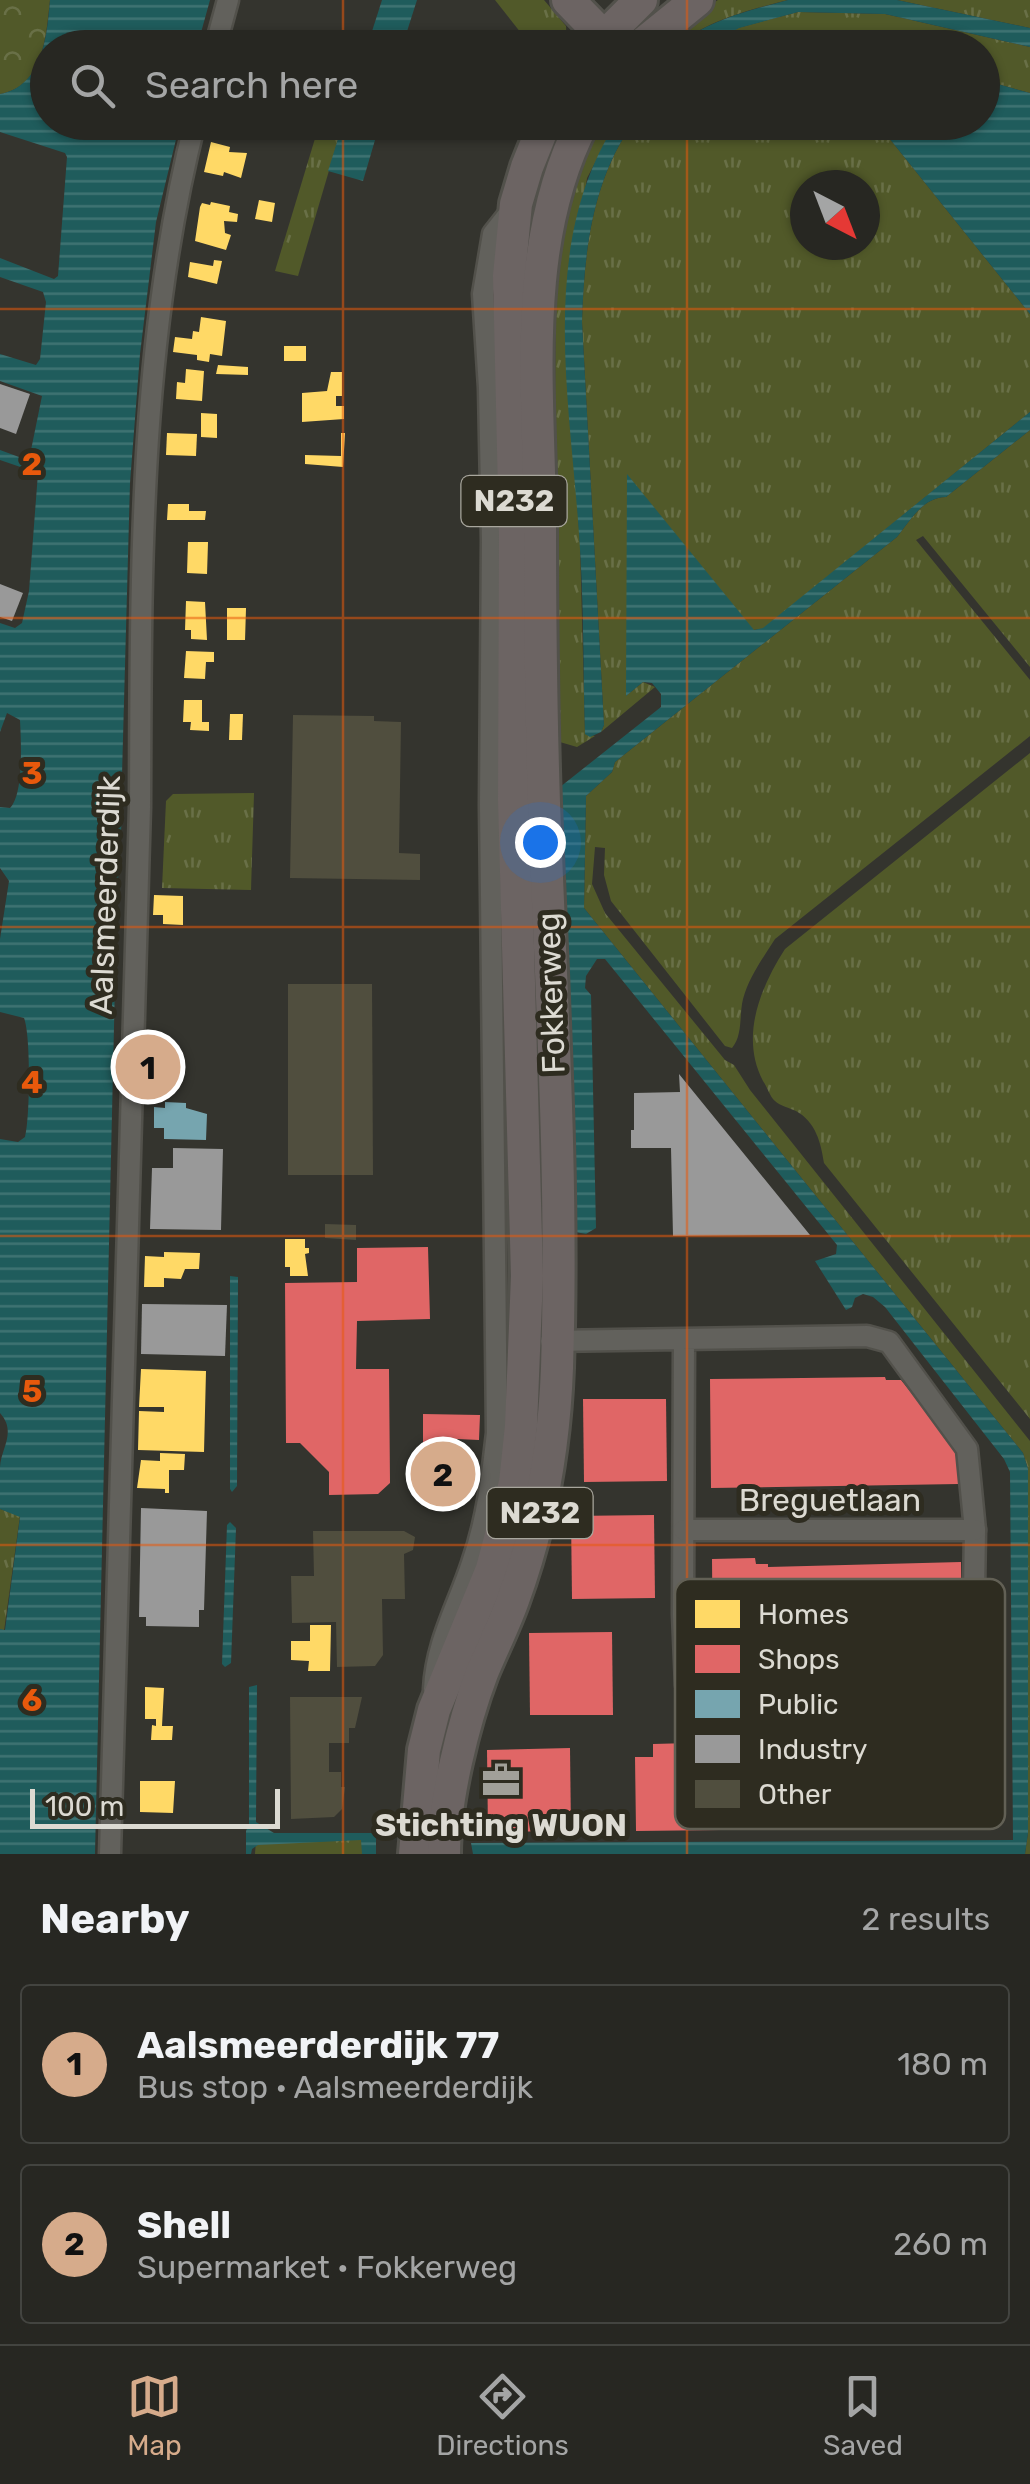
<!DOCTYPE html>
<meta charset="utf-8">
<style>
body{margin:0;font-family:Rubik,sans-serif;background:#2f2f2a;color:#f1f3f6}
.compass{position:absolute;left:790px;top:170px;width:90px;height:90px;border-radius:50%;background:#272722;box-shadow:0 2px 8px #0004;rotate:138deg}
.scale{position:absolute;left:30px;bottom:25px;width:250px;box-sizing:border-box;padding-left:10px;border:5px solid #dcdad2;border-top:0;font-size:28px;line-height:35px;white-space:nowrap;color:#dcdad2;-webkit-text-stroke:8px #2e2c20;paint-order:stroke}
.you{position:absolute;left:540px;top:842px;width:35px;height:35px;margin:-25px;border:8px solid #fff;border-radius:50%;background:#1a73e8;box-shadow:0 0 0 15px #1a73e833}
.badge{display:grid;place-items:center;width:65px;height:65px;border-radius:50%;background:#d6ab8b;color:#111;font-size:32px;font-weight:700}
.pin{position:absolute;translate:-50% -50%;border:5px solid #fff;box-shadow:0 2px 10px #0006}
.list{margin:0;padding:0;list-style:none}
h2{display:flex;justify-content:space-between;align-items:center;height:130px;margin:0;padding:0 40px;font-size:42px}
h2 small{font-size:32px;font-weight:400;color:#a4a5a5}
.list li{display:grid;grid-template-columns:65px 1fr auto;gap:30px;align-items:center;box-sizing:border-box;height:160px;margin:0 20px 20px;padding:0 20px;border:2px solid #434440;border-radius:10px}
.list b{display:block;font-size:38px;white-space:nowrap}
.list p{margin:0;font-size:32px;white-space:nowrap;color:#a4a5a5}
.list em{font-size:32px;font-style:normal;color:#a4a5a5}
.icon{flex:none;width:55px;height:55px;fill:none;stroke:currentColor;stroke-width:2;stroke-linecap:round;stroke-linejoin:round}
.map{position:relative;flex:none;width:1030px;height:1854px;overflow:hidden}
.search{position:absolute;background:#272722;box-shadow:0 2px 8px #0004;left:30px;right:30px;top:30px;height:110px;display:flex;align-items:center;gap:25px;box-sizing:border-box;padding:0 35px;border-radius:55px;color:#a4a5a5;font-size:38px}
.sheet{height:490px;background:#272722}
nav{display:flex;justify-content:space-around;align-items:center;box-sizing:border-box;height:140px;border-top:2px solid #434440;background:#272722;font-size:28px;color:#a4a5a5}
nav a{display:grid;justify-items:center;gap:5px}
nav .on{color:#d6ab8b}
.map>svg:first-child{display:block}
</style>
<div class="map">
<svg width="1030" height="1854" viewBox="0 0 1030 1854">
<defs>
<pattern id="grass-tufts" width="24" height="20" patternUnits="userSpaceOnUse" patternTransform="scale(2.5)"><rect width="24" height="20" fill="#515929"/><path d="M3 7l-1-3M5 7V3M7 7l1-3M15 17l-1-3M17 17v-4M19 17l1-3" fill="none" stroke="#697047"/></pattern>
<pattern id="forest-crowns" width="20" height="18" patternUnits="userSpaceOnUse" patternTransform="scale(2.5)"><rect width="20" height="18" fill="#515929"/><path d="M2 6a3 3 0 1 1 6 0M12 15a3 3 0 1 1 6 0" fill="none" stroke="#697047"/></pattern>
<pattern id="water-rules" width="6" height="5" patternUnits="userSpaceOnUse" patternTransform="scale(2.5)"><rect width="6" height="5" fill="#1f5c5c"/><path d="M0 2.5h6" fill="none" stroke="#3f7372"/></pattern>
</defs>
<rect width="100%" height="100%" fill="#34342e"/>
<g fill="url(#grass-tufts)" fill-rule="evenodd">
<polygon points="495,0 544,0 566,26 567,47 532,47"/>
<path d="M718,0H788C750,10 706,20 676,47L654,48L689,18Z"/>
<polygon points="897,0 1030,0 1030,28"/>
<polygon points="798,12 885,14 1030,47 1030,93 983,80 982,48 705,48 738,28"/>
<polygon points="320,122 343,123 298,276 275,271"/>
<polygon points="596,123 616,123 587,178 565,324 580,544 585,734 595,736 577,747 553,740 556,244 559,226"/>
<path d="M633,123H877L1030,314V412L763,629L753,630L628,476L627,695L643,682L655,687L601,732L604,725L582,322C584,253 592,181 633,123ZM805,185H865V245H805Z"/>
<path d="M1030,430V667L923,536L916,540L1030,680V736L775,939C763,958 749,977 743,999C739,1015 743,1035 732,1048L725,1046L611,901L604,875L605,848L595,847L592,884L605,913L725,1060L734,1065L750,1090L1030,1441V1854H1025L1028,1833V1469L1023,1453L584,908L586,796L612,772L615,762L897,537C910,521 923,497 946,497Z"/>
<path d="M1030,753V1419L824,1163C821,1143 816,1122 796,1111C790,1108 780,1106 775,1101C770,1097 767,1086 763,1081C740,1037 760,988 785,949Z"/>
<polygon points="254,793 251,890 162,888 166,801 173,794"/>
<polygon points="0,1509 20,1516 4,1631 0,1629"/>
<polygon points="373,1838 372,1854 255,1854 256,1840"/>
</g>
<path fill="url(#forest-crowns)" d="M0,0H50C46,36 44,86 0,94Z"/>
<g fill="url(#water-rules)">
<path d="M50,0H210L197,47L48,48V122L180,123L156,222L140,354L130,483L122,775C117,787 114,803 122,815L117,896L95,1854H0V1629L5,1630L20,1517L0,1509C0,1495 0,1481 0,1467C1,1448 17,1432 0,1413V1139L18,1142L25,1137C30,1118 31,1035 24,1018L0,1012V939L9,881L0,868V807L10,808C24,794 21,741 20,720L7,713L0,732V623L15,628L22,623L29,591L38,473L0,460V450L19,457L30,455L42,396L0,381V354L36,365L40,359L46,302L43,292L0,277V258L54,279L58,276L67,157L65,153L0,132V94C43,86 47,36 50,0Z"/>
<polygon points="382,0 417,0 402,47 367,47"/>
<path d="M788,0H897L1030,28V47L885,14L798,12L739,28L705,47H676C706,20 751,10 788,0Z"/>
<polygon points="983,80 1030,93 1030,314 877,123 982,122"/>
<polygon points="343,123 380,123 363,181 328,171"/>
<path d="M616,123H633C592,181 584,253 582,322L604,725L601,732L590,737L585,734C583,668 584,601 579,534C570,399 538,244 616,123Z"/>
<path d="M1030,412V430L946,497C923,497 910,521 897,537L615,762L612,772L586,796L584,908L1023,1453L1028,1469V1833L1025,1854H473L471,1843L1013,1840L1010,1472L1004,1459L885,1307L873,1297L863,1294L855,1298L852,1307L846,1310L815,1261L836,1254L837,1245L605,959H597L586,976L585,988L591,995L596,1228L586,1234L575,1232L560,787L661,707V694L652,683L643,682L626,696L627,474L754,630L763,628Z"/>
<polygon points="230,1276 238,1277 237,1486 232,1492 230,1489"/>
<polygon points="230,1522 236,1528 231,1663 225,1667 222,1664 227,1525"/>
<polygon points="257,1685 256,1822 274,1833 371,1833 376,1835 376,1854 362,1854 361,1840 258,1845 252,1849 251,1854 246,1854 246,1831 249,1824 249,1687"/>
</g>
<g fill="#ffd966">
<polygon points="211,142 230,147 229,152 247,153 241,178 224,172 223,176 204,172"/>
<polygon points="259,200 275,203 272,222 255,219"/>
<polygon points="211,202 230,206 229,212 238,214 237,222 224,221 225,233 231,235 226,250 195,241 200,207 202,203 210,205"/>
<polygon points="214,260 222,261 217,284 188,277 190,262 213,266"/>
<polygon points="201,317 226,321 222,356 210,354 209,362 197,360 197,355 173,352 175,337 192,339 193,331 199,332"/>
<rect x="284" y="346" width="22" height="15"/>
<polygon points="218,365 248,367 248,375 216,374"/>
<polygon points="186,369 204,371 202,401 176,399 177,382 185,383"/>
<polygon points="331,372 342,372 342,396 336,396 336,406 344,406 344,419 302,422 302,393 327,391"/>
<polygon points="201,413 217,414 217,438 201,437"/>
<polygon points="167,433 197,434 196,456 166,455"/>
<polygon points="341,433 345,433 343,467 305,464 305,455 341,456"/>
<polygon points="168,504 189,504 189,511 206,511 205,520 167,520"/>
<polygon points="188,542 208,542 207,574 187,573"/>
<polygon points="186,601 205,602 207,640 191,639 191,630 185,630"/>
<polygon points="227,608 246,608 245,640 227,640"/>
<polygon points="186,651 214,652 214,662 206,662 205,679 184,678"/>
<polygon points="184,700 202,700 202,722 209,722 209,731 190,730 191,722 183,722"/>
<polygon points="230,714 243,714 242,740 229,740"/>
<polygon points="154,895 183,896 183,925 163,924 163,915 153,915"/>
<polygon points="285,1239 305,1239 305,1248 309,1248 309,1253 305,1254 308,1276 290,1276 290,1267 285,1267"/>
<polygon points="164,1252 200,1253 199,1269 185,1269 181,1279 164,1278 164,1287 144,1287 145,1256 164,1257"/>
<polygon points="141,1369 206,1371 204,1452 138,1450 139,1411 164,1412 164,1407 139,1407"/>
<polygon points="160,1453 185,1454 184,1470 169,1470 169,1493 165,1493 165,1489 137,1488 141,1460 160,1461"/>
<polygon points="310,1625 331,1625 330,1671 308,1671 309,1661 291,1660 291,1641 310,1641"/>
<polygon points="145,1687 164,1688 162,1726 173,1726 172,1740 151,1740 152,1725 156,1726 156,1719 145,1719"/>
<polygon points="140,1781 175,1781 173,1813 140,1812"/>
</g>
<g fill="#e06666">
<polygon points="428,1247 430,1319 357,1321 356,1369 389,1369 390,1483 378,1494 329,1495 329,1472 300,1443 286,1443 285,1283 357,1282 357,1248"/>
<polygon points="885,1377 886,1380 901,1380 959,1452 959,1484 711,1488 710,1379"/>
<polygon points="583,1399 666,1399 667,1481 584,1482"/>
<polygon points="423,1414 480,1415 479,1440 457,1439 458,1457 423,1457"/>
<polygon points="654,1515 655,1598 572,1599 571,1516"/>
<polygon points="755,1558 756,1564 768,1564 768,1567 961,1562 962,1674 713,1677 712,1559"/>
<polygon points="612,1632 613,1715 530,1715 529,1633"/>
<polygon points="690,1743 690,1757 808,1755 808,1759 816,1759 817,1829 636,1831 635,1757 653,1757 653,1744"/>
<polygon points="570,1748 571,1831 488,1832 487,1750"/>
</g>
<polygon fill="#76a5af" points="165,1102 186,1103 186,1108 207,1114 206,1140 164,1139 164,1128 154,1128 154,1107 165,1108"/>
<g fill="#999">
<polygon points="0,384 30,394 16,434 0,428"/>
<polygon points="0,584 23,593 12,621 0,617"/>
<polygon points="679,1074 810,1235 673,1236 671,1148 631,1148 631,1130 634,1130 634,1093 680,1092"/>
<polygon points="173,1148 223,1149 221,1230 150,1229 152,1168 173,1168"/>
<polygon points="142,1304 227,1305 225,1356 141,1354"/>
<polygon points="427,1457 456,1457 455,1488 427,1488"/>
<polygon points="141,1508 207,1511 204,1610 199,1610 199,1627 146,1626 146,1617 139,1617"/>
</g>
<g fill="#504e3e">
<polygon points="293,715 374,716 374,721 401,722 399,853 420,854 420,880 290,878"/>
<polygon points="288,984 372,984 373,1175 288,1175"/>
<polygon points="325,1224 356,1225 356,1240 325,1238"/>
<polygon points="313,1531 404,1531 415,1537 413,1550 404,1554 405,1599 382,1599 383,1655 375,1666 337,1667 336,1622 292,1623 291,1576 314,1576"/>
<polygon points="290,1697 362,1697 355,1728 349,1728 349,1743 329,1743 329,1772 341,1772 341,1787 345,1787 342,1809 334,1817 291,1819"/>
</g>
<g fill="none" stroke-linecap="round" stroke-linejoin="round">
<g stroke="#52514b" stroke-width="25">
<g id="minor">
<polyline points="215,48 228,0"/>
<polyline points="551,1341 867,1336 889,1342 967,1449 975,1530 972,1712 835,1717 717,1716 697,1709 686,1685 683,1614 684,1340"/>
<polyline points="684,1530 975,1530"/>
<path d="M434,1689C436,1643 458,1606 472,1563C487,1521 492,1477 497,1433L490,805L492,540L489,388L483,294L493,234L512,210"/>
<path d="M110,1854L140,807C141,579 138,345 195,122"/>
</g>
</g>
<g stroke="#52514b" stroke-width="38">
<g id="primary">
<polyline points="568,0 603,36 632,48"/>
<polyline points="593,48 641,0"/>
<polyline points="638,48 697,0"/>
<polyline points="415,1854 424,1750 434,1710 492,1569 515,1483 521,1426 527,1276 514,799 515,536 509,276 516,204 527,167 545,122"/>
<path d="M444,1854C444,1801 463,1723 482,1673C492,1649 504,1625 513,1600C541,1524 554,1449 557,1368C563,1180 551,991 544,803C541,709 540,615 540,521C539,389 520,243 583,122"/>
</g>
</g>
<use href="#minor" stroke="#62615c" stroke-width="20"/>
<use href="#primary" stroke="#6c6463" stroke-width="32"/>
</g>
<path fill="none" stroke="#e8590c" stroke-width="2.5" stroke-opacity="0.55" d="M343,0V48M687,0V48M343,122V1854M687,122V1854M0,309H1030M0,618H1030M0,927H1030M0,1236H1030M0,1545H1030"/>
<defs>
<g id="office-bare" transform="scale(3)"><path d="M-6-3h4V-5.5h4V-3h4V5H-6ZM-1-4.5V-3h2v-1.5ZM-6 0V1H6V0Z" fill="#a1a099" stroke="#2e2c20" stroke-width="2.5" paint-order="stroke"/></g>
</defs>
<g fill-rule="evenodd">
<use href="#office-bare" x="501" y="1780"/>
</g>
<g text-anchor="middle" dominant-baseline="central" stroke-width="10" stroke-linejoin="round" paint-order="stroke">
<g fill="#2e2c20" stroke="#a8a69d" stroke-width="2.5">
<rect x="461.5" y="476" width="105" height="50" rx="8"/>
<rect x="487.5" y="1488" width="105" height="50" rx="8"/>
</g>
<g font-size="30" font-weight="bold" fill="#dcdad2">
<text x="514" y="501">N232</text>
<text x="540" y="1513">N232</text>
</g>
<g font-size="32" fill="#dcdad2" stroke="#2e2c20">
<text transform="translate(105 895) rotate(-88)">Aalsmeerderdijk</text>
<text transform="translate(551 993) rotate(-92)">Fokkerweg</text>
<text x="830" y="1500">Breguetlaan</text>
</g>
<g font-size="32" font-weight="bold" fill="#dcdad2" stroke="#2e2c20">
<text x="501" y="1825">Stichting WUON</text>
</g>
</g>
<rect x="675" y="1579" width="330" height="250" rx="15" fill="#2e2c20" stroke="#626055" stroke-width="2.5"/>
<rect x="695" y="1600" width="45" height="28" fill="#ffd966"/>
<rect x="695" y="1645" width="45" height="28" fill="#e06666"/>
<rect x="695" y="1690" width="45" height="28" fill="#76a5af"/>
<rect x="695" y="1735" width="45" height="28" fill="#999"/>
<rect x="695" y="1780" width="45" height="28" fill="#504e3e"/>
<g font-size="28" fill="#dcdad2">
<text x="758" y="1624">Homes</text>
<text x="758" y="1669">Shops</text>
<text x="758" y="1714">Public</text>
<text x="758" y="1759">Industry</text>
<text x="758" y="1804">Other</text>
</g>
<g font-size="32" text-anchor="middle" font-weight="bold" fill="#e8590c" stroke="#2e2c20" stroke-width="10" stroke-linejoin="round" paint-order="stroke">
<text x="32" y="475">2</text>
<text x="32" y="784">3</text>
<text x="32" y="1093">4</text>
<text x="32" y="1402">5</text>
<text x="32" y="1711">6</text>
</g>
</svg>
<svg class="compass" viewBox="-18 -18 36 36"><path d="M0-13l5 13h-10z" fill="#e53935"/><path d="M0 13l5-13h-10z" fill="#a4a5a5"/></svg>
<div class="scale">100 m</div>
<div class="you"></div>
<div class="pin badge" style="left:148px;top:1067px">1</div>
<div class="pin badge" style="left:443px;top:1474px">2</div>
<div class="search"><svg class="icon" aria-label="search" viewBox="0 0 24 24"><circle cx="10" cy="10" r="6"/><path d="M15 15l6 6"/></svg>Search here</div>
</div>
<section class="sheet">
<h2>Nearby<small>2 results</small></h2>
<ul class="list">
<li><span class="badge">1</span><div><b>Aalsmeerderdijk 77</b><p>Bus stop · Aalsmeerderdijk</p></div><em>180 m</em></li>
<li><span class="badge">2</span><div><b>Shell</b><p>Supermarket · Fokkerweg</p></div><em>260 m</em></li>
</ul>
</section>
<nav>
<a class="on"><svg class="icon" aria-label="map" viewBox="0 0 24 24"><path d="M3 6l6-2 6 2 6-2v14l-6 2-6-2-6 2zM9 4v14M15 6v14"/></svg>Map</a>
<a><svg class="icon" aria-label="directions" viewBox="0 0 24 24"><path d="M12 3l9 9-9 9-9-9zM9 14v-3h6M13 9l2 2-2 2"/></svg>Directions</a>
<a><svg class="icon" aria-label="saved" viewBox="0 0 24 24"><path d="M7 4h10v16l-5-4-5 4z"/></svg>Saved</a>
</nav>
